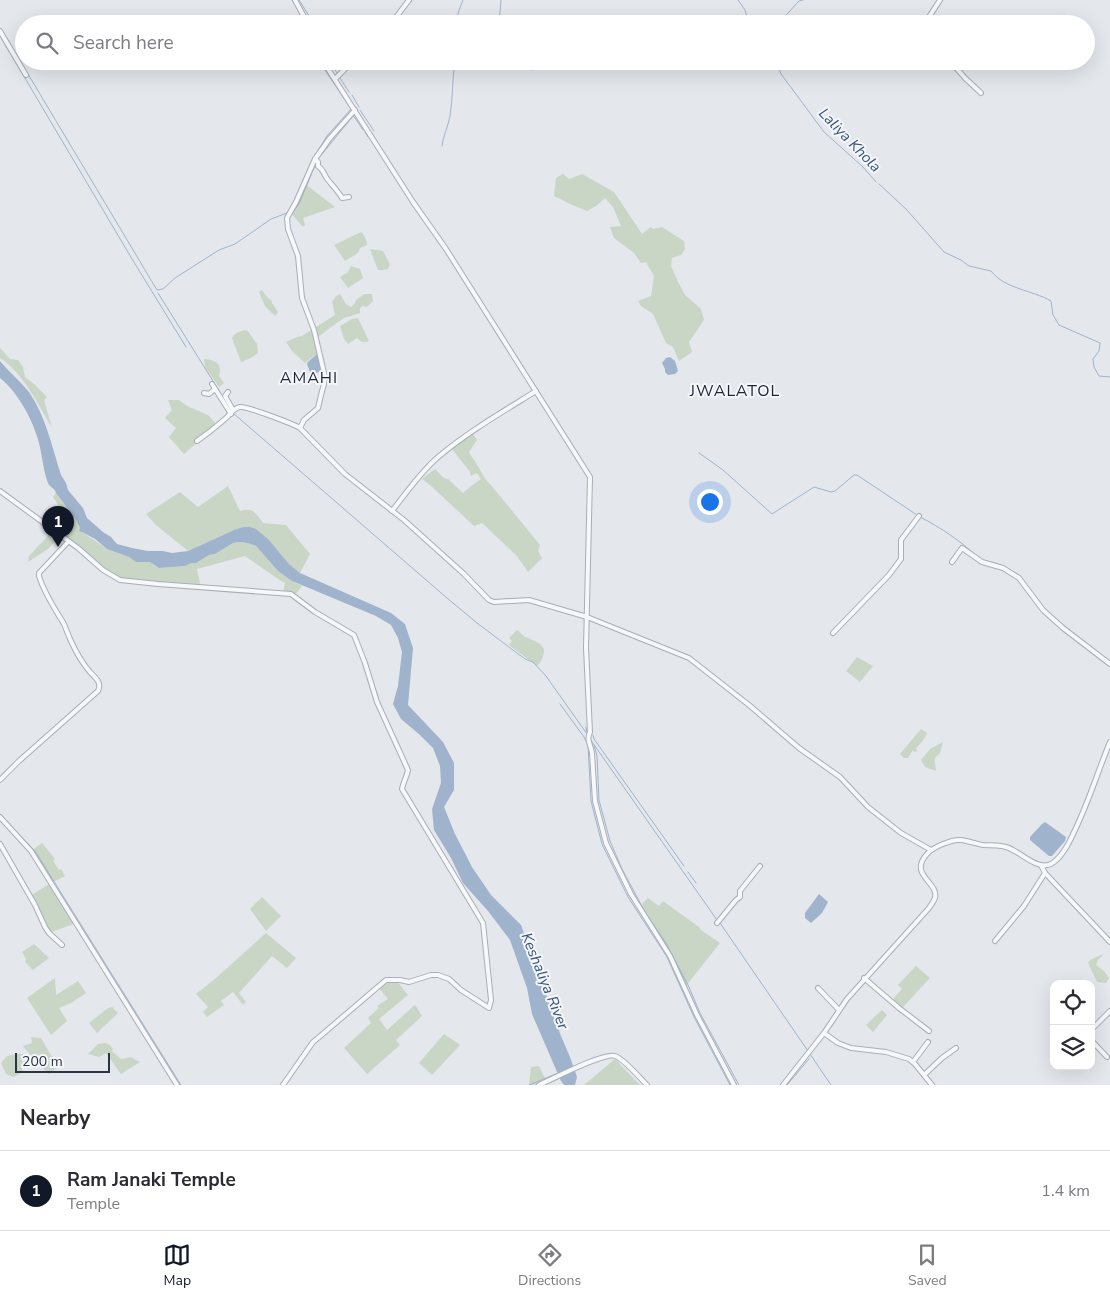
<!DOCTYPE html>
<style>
body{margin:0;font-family:"Nunito Sans",sans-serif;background:#f7f7f7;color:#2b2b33}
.controls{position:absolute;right:15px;bottom:15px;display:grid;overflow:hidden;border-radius:10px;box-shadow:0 5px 20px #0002}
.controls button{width:45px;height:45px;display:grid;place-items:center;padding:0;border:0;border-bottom:1px solid #e1e1e2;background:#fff;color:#2b2b33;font:25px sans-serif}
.scale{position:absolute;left:15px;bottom:12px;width:95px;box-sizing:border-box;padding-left:5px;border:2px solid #2b3445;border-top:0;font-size:14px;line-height:18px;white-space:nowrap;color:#2b3445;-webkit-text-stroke:4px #f4f6f9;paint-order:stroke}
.you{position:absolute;left:709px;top:501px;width:18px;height:18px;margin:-12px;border:4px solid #fff;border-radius:50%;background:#1a73e8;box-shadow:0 0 0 8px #1a73e833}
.badge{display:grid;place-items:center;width:32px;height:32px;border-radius:50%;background:#111827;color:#fff;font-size:16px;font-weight:700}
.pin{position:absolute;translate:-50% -41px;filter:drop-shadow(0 1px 2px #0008)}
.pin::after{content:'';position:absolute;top:26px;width:18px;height:15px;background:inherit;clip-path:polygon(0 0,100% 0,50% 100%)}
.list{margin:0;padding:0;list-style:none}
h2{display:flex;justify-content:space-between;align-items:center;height:65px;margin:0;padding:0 20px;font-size:21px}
h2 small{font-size:16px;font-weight:400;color:#7c7c81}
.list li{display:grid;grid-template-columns:32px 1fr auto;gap:15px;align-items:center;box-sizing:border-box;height:80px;padding:0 20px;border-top:1px solid #e1e1e2}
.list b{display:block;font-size:19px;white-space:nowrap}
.list p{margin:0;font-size:16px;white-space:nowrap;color:#7c7c81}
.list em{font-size:16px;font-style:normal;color:#7c7c81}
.icon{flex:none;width:28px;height:28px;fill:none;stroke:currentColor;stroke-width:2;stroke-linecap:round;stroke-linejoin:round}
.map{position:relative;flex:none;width:1110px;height:1085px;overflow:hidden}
.search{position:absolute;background:#fff;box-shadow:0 5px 20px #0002;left:15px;right:15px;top:15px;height:55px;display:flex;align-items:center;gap:12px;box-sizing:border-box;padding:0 18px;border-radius:28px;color:#7c7c81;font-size:19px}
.sheet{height:145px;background:#fff}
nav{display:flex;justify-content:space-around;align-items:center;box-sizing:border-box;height:70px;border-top:1px solid #e1e1e2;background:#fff;font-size:14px;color:#7c7c81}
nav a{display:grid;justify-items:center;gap:2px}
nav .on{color:#111827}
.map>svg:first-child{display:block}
</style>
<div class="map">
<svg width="1110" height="1085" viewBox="0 0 1110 1085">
<rect width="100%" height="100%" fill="#e4e7ec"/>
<g fill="#c9d6c5">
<polygon points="563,174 569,179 582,174 614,192 642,234 651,227 653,229 662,227 684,241 685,249 681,255 672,258 671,266 678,282 685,295 701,309 704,320 689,342 692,352 679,361 673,347 666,343 653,314 641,306 638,301 651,296 654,276 646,262 641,263 634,253 614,238 610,227 621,226 613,207 605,198 596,206 587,211 568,203 554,196 556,178"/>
<polygon points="304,183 335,207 303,218 305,225 303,227 290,212"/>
<path d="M361,232C365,235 367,241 367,245L360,248L358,253L345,261L334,245Z"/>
<polygon points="370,249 383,251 390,264 388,269 383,270 378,270"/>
<polygon points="351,266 360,269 363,278 348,288 340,277 348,272"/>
<polygon points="262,290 267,297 272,301 272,303 278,312 275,316 265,306 259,292"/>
<path d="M340,294L346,304L351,307L355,303L356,300L364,294H372L373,301L367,307L363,306L360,308V313C355,315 349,316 344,318C337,323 319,335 315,341L318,353L305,363L292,351L286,342L297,337L302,336L335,315L332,302L336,296Z"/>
<path d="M358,318L369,341C363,343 361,342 357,338L348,344L344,339L340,326L352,319Z"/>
<path d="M247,330L257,344L258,353L251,358L241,362L232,338C236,332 240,331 247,330Z"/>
<path d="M0,348L10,359L18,360L23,367L25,377L34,384L47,397L44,400L52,428C39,405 22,372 0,358Z"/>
<path d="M204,359C215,360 223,363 219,376L224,383L219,387L205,367Z"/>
<polygon points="168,400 179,400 187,406 208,415 217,425 184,454 169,437 176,428 165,418 172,410"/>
<path d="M473,434L477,440L469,452C471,457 474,459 476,463C482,472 483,478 491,485L540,545L538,551L542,558L528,572L517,556L482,523L474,526L430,485L422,479L435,469L444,478L448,479L463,493L471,486L481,479L477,473L471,476L470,472L452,449Z"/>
<path d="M228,486L240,511C254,507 255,513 263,523L286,525L310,554L300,573L289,564L269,540L243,527L234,530L188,551L156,525L146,514L180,492L198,507Z"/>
<polygon points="56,493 75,518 82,532 107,549 129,557 136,562 150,562 159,568 185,566 191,563 197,562 209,555 215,554 233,543 240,542 248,543 256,546 278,571 292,581 302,586 296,594 297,599 291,594 283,593 285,583 278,579 245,556 197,569 201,588 120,580 68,542 59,537 48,549 28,562 29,556 48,536 53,527 61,532 72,523 62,511 53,497"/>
<path d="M517,630C519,631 522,635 524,636C532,641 548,643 543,656C542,660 540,663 537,666L509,645L512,641L509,638Z"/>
<polygon points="857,657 873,666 860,682 846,671"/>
<path d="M921,729L927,733C925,738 920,745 916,748L917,751L914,752L913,750L908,758H904L900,754Z"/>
<path d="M943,742L940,753L935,758C934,762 936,766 936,771L925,767L921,760L930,749Z"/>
<polygon points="42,843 55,859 53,861 59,870 61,869 65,876 51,883 76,923 49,933 30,896 51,883 31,851"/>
<polygon points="262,897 281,916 266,931 250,909"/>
<polygon points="648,898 659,906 663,901 699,927 701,930 720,943 685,987 670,956 641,910 643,903"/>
<polygon points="266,933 296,958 287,968 272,956 239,993 246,1002 243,1005 233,992 221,1001 224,1005 207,1017 203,1012 208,1007 196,994 216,978"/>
<polygon points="34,944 49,958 33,970 25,962 26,959 22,952"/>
<polygon points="1104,954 1098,960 1096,965 1104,971 1109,978 1106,983 1097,982 1092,972 1088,962 1092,959"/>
<polygon points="916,966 930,978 902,1008 893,999 902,989 898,985"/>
<polygon points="55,978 56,995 78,981 86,993 71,1003 59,1008 67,1021 51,1035 27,998"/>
<polygon points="386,980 396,980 408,995 379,1019 387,1030 415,1005 422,1016 396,1040 400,1045 367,1074 344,1048 371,1023 368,1018 379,1008 377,1006 388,999 378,987"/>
<polygon points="112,1007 118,1013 97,1033 89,1023 108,1008"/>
<polygon points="882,1010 887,1015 873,1032 866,1025"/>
<polygon points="444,1034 460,1045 432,1075 419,1063"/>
<polygon points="31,1037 41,1038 58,1067 49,1074 38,1064 23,1046 32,1043"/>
<polygon points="105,1043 110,1045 113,1049 112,1051 121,1059 131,1057 140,1062 121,1074 106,1053 99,1057 88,1054 98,1044"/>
<polygon points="17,1054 23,1054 25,1059 23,1072 13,1077 6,1074 1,1063 7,1056"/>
<polygon points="615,1059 640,1085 584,1085"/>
<polygon points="539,1066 548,1085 529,1085 531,1067"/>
</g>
<g fill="#9fb4cc">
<polygon points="317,354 322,370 313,375 310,372 307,364 308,362"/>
<polygon points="670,357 675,361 678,371 675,374 668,375 665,372 665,369 662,363 666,358"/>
<path d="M0,361C9,372 20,381 29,392C46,417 52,447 61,475L66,483L68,490L83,508L87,518L103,532L111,537L117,544L132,548L148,551H163L172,553L188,551L234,530L243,527H250L256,529L269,540L289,564L300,573L391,613L405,624L413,648L408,705L443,742L454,763V790L444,807L455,834L472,867L491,895L521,925L561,1036L570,1057L577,1077L575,1085H564L561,1081L532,1014L527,988L510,940L488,911L463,883L451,858L434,830L432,809L441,783L440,766L433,748L420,735L401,719L393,704L398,686L402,652L398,638L391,625L376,616L292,581L278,571L256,546L248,543L240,542L233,543L215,554L209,555L196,563H191L185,566L159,568L150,562H136L129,557L107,549L95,539L82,532L79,531L80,528L75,518L56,493C55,489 52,488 49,485C44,476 42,454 39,443C34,422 18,392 0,378Z"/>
<polygon points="1045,822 1066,837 1065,841 1052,856 1049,856 1030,840 1030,837 1042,824"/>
<polygon points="819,894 828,902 822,913 811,923 805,918 805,913"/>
</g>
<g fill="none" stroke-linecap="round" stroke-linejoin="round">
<g stroke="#9fb4cc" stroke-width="1">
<polyline points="292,0 298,10"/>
<polyline points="299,0 311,19 312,24"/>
<polyline points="738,0 745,10 749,24"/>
<polyline points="409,4 412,0"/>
<polyline points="389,24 406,0"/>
<polyline points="394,24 398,17"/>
<polyline points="459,24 458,13 463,0"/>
<polyline points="499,24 501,0"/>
<polyline points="778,24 799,1 803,0"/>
<polyline points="0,36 132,259 186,347"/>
<polyline points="329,61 337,73 350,62"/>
<polyline points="518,61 532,70"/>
<polyline points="776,61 781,74 824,132 863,167 876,182"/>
<polyline points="25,69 157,290 163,289 175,278 219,250 235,244 271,219 287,213 293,203 313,158 327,136 351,109 319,61"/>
<polyline points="349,92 340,78 347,70 358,61"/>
<polyline points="352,95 359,107"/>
<polyline points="360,110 374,131"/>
<polyline points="365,132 368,137"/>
<path d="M442,146C443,136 448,127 450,116C453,98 452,80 455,61"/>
<polyline points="318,159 353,116 355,118 363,130"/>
<path d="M879,184L906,209L944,252L961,260L969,266L991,271C1005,289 1032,290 1051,301L1053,315L1059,325L1100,343L1099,351L1093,359L1094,367L1099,376L1110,377"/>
<polyline points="290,216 299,204 316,163"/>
<polyline points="158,293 228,405"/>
<polyline points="233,413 447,598 477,623 525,659 533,662 546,676 587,734"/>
<polyline points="699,453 723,470 772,514 814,487 831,492 835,491 854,475 857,475 917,515"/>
<path d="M920,517C942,528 960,541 978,557"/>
<polyline points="982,560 997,564"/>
<polyline points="560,704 584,737 588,745 591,801 602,844 628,897 667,957 694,1017 730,1085"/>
<polyline points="586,727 587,733"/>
<polyline points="593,735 594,739 684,866"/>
<polyline points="590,739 717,920"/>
<polyline points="594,745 597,756 599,800 610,841 622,869 645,912 666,943 688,985 700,1013 739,1085"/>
<polyline points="4,819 35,851 181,1085"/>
<polyline points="688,872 696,883"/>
<polyline points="720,923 808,1051"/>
<polyline points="810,1054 831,1085"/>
<polyline points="529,1085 558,1073"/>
<polyline points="787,1085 809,1059"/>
</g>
<g stroke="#a9aeb7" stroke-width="6">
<g id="minor">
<polyline points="295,0 308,24"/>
<polyline points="391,24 409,0"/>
<polyline points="929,24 929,17 940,0"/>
<polyline points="0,31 26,75"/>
<path d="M323,61L413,202L446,249L590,477L586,648L590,732C586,740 591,745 592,753L595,801L606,843L631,894L670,956L697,1015L734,1085"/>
<polyline points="950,61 965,78 981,93"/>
<polyline points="335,79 353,61"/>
<path d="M315,159L318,162V166C324,170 324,175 328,180C333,186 338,191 342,198L349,197"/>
<polyline points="212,384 231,414"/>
<polyline points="228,392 225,396 233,410"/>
<polyline points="204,393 209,394 215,389"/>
<polyline points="300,428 304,420 318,408 322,391 324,384 325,377 314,330 302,298 298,256 288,229 287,218 296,202 315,159 330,138 355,110"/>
<path d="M197,441C207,434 216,427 225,419C230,415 233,408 240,407C247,406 293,424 300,428L345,474L404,520L464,574L489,600L494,602L529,600L587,617L689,658L749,705L799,748L840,777L868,807L901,833L931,850"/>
<path d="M0,491L78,548L103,570L120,580L158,584L291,594L315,612L354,635L365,663L377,702L408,770C407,777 403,782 402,789L483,923L491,1000L489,1008L461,990L449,979L438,975H431L409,982L400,980H386L318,1038L313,1042L283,1085"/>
<path d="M392,511C406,493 420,473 437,458C466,433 504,411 536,391"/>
<polyline points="952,562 962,548 982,562 1003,568 1019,578 1043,610 1063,628 1110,664"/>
<polyline points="833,633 889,575 901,559 901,540 919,516"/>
<path d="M0,780L19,761L98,691C102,683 96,678 90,672C82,663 75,650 70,639C68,634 66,629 64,624C55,609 44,593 39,576V573L68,542"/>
<polyline points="0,817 31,851 177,1085"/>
<polyline points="0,844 35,905 45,927 49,933 62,945"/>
<polyline points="1041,865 1045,873 1110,942"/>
<polyline points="717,923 736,900 740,897 740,891 760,866"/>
<polyline points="995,941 1024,906 1045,873"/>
<polyline points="864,978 899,1008 929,1031"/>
<polyline points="818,988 839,1010"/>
<polyline points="1091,1030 1110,1011"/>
<polyline points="824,1033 838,1043 851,1048 886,1052 909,1059 915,1064 932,1085"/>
<polyline points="1091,1040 1107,1057"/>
<polyline points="913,1062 928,1042"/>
<polyline points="924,1075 942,1058 956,1048"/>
<path d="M539,1085C553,1079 604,1052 615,1056C624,1059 640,1078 647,1085"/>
<path d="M783,1085L824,1033L847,999L929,908C931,905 934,901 935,898C939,882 908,875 927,854C933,847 952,839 961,840C969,841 976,844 983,845C991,845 999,845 1006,847C1021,851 1039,874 1054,862C1064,854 1070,841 1075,830C1089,801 1098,771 1110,742"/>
</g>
</g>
<use href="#minor" stroke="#f7f8fa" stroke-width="4"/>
</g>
<g text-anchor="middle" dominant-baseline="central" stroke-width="4" stroke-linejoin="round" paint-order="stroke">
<g font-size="15" font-style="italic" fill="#34527a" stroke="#f4f6f9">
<text transform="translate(850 140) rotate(46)">Laliya Khola</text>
<text transform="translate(545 981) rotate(68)">Keshaliya River</text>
</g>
<g font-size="16" letter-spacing="1" fill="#1d2536" stroke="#f4f6f9">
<text x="309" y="378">AMAHI</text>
<text x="735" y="391">JWALATOL</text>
</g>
</g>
</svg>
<div class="controls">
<button><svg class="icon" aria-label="locate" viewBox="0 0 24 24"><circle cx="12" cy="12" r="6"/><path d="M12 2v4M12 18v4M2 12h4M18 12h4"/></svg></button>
<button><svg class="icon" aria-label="layers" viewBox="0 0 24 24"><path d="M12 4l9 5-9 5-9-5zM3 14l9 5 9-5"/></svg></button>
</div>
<div class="scale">200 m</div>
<div class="you"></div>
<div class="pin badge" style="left:58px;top:547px">1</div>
<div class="search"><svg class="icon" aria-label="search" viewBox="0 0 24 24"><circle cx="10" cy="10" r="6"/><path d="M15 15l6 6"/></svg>Search here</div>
</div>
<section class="sheet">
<h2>Nearby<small></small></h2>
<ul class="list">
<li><span class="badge">1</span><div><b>Ram Janaki Temple</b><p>Temple</p></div><em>1.4 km</em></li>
</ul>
</section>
<nav>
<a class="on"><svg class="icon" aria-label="map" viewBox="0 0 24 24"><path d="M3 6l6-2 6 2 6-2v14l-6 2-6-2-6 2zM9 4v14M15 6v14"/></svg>Map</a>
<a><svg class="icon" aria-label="directions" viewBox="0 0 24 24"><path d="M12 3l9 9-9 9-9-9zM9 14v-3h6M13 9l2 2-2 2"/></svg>Directions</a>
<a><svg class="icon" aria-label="saved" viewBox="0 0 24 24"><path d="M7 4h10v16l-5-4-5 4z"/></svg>Saved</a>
</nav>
